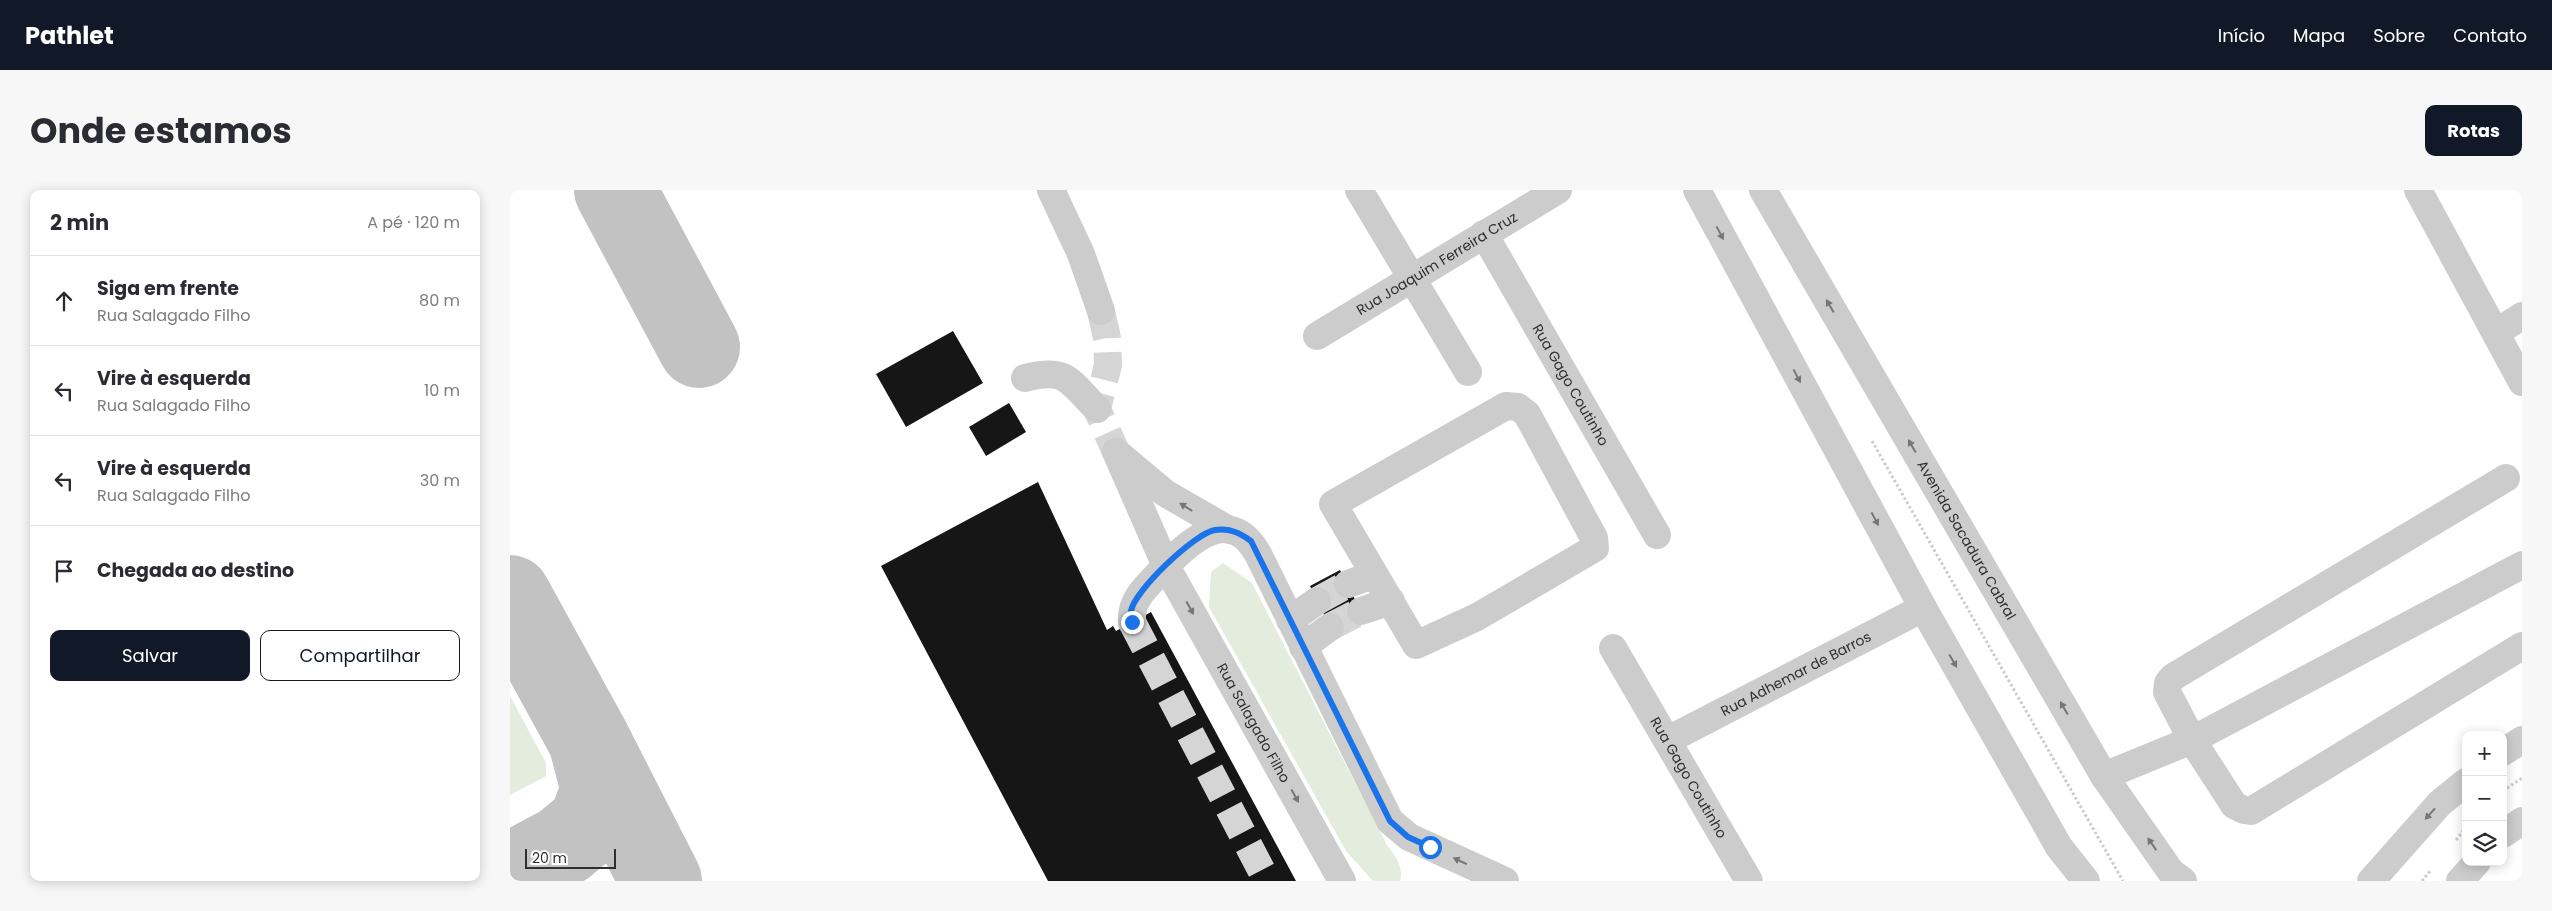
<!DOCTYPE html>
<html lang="pt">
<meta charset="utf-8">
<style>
body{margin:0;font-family:Poppins,sans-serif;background:#f7f7f7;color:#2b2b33}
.controls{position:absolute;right:15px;bottom:15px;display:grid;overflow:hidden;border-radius:10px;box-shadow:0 2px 12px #0003}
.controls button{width:45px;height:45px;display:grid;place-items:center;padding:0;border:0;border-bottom:1px solid #e1e1e2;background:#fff;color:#2b2b33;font:25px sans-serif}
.scale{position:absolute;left:15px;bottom:12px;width:91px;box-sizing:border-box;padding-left:5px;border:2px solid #2f2f2f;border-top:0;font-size:14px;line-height:18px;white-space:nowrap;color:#2f2f2f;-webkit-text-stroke:4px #fff;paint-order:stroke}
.stop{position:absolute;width:15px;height:15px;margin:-11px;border:4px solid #1a73e8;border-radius:50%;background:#fff}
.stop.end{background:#1a73e8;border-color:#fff;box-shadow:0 1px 5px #0008}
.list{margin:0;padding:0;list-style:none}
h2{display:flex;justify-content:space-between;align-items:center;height:65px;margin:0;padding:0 20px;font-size:21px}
h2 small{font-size:16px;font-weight:400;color:#7c7c81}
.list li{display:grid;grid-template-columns:32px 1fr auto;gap:15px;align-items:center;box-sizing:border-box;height:90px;padding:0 20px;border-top:1px solid #e1e1e2}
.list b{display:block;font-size:19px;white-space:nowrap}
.list p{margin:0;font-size:16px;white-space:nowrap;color:#7c7c81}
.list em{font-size:16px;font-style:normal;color:#7c7c81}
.actions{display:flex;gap:10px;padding:15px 20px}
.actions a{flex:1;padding:11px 0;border:1px solid #111827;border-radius:10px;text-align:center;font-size:18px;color:#111827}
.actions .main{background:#111827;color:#fff}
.icon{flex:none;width:28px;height:28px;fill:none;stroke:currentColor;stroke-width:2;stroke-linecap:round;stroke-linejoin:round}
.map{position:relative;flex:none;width:2012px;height:691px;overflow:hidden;border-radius:10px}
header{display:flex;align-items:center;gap:30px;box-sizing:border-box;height:70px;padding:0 25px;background:#111827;color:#fff}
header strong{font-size:24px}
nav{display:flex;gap:28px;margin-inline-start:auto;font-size:18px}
.intro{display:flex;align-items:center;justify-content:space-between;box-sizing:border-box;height:120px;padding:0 30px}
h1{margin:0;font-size:35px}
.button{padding:12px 22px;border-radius:10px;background:#111827;color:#fff;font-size:18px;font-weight:700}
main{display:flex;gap:30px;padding:0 30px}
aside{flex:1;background:#fff;border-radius:10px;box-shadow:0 2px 12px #0003}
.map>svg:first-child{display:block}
</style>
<header>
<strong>Pathlet</strong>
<nav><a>Início</a><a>Mapa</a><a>Sobre</a><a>Contato</a></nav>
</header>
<div class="intro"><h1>Onde estamos</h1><a class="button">Rotas</a></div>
<main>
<aside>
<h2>2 min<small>A pé · 120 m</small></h2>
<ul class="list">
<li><svg class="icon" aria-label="ahead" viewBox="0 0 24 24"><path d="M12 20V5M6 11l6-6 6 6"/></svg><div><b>Siga em frente</b><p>Rua Salagado Filho</p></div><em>80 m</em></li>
<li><svg class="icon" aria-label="left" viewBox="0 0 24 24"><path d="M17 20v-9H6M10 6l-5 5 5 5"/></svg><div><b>Vire à esquerda</b><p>Rua Salagado Filho</p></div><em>10 m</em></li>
<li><svg class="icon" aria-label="left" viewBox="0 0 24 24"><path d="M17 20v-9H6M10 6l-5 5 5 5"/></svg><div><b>Vire à esquerda</b><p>Rua Salagado Filho</p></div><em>30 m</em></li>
<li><svg class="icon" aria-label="arrive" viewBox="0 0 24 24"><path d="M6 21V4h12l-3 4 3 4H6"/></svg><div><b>Chegada ao destino</b></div></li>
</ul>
<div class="actions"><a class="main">Salvar</a><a>Compartilhar</a></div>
</aside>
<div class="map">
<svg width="2012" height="691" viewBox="0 0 2012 691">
<rect width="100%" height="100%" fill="#fff"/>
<g fill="#e3ecdd">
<path d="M713,373L742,393L877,655C885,665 894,677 890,691H863L836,661L699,417L701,382Z"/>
<polygon points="0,506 36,573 36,586 0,605"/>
</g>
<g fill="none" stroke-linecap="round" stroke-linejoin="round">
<g stroke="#c2c2c2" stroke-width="82">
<polyline points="105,0 189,157"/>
<polyline points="0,406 79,550 151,691"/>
<polyline points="0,684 54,655 79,634 92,600 79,550"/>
</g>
</g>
<g fill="#161616">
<polygon points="443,141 473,193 396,237 366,184"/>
<polygon points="499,213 516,242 476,266 459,237"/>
<polygon points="528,292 597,440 603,436 606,441 641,422 786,691 538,691 371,376"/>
<polygon points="830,380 856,431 825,447 800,396"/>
</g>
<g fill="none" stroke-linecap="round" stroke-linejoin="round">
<g stroke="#d5d5d5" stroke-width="28" stroke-dasharray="28 14" stroke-linecap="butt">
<polyline points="591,121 597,148 598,175 587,219 606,262"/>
<polyline points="807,411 838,394"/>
<polyline points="622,432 757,691"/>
<polyline points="820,437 851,421"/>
</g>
<g stroke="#ccc" stroke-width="3" stroke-dasharray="2.5 2.5" stroke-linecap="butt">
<polyline points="1362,251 1613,691"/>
<polyline points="1993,601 2012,588"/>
<polyline points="1946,650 1956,637"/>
<polyline points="1912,691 1921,680"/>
</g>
<g stroke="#ccc" stroke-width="28">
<polyline points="541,0 571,64 591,121"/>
<polyline points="849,0 958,182"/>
<polyline points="1187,0 1413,418 1549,657 1576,691"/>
<path id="s1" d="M1253,0L1594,586L1661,682L1673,691"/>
<polyline points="1908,0 2012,192"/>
<path id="s2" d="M974,44L1147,345"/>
<polyline points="1987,142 2012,126"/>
<path id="s3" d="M807,146L1048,0"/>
<path d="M515,188C557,177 559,191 587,219"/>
<polygon points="996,216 1008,217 1017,224 1084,348 1085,358 967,427 906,455 823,314"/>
<polyline points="1996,288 1663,487 1658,493 1657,502 1682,550 1724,615 1734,620 1741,621 2012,456"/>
<path id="s4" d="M719,340L655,303L606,262L656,376L832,691"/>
<polyline points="838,394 863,385"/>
<polyline points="851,421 881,411"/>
<polyline points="780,430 807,411"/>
<path d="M622,432C620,409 638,395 653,379C680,350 720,314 748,364L880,631L899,647L995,691"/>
<polyline points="793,457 820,437"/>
<path id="s5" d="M1103,458L1239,691"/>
<path id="s6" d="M1158,550L1413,418"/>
<polyline points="1993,562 2012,550"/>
<polyline points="1594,586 1682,550 2012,375"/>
<polyline points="1993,644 2012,631"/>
<polyline points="1861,691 1930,613 1956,592"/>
<polyline points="1950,691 1967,672"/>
</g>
</g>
<defs><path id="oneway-solid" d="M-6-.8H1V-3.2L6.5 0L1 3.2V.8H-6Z" transform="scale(1.25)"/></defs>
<g fill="#767676">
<use href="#oneway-solid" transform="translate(1210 43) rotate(62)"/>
<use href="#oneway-solid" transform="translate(1320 116) rotate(-120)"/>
<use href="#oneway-solid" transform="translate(1287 186) rotate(62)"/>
<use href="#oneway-solid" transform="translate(1402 256) rotate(-120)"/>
<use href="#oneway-solid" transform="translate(676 317) rotate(-148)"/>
<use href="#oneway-solid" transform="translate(1365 329) rotate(62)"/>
<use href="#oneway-solid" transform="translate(680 418) rotate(61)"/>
<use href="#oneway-solid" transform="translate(1443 471) rotate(60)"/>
<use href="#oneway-solid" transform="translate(1554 518) rotate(-120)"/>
<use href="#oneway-solid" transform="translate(785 606) rotate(61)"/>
<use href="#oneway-solid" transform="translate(1920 624) rotate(132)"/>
<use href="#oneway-solid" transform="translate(1642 654) rotate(-125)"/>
<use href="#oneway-solid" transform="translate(950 671) rotate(-155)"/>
</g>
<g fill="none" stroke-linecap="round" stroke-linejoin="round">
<path stroke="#1a73e8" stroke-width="6" d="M622,432C622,429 620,424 621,421C624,401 685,343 705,340C720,338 730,343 741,351L880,631L898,647L920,657"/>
</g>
<g text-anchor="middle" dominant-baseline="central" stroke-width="5" stroke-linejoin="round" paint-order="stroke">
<g font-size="14" fill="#2f2f2f" stroke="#fff">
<text stroke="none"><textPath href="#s3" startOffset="140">Rua Joaquim Ferreira Cruz</textPath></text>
<text stroke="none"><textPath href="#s2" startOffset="174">Rua Gago Coutinho</textPath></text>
<text stroke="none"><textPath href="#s1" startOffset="405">Avenida Sacadura Cabral</textPath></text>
<text stroke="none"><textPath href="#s6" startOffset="144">Rua Adhemar de Barros</textPath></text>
<text stroke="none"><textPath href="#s4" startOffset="442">Rua Salagado Filho</textPath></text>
<text stroke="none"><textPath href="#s5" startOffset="150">Rua Gago Coutinho</textPath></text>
</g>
</g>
</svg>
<div class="controls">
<button>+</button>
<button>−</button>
<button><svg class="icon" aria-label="layers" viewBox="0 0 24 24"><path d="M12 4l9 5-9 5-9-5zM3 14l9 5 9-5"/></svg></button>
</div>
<div class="scale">20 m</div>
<div class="stop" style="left:920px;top:657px"></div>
<div class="stop end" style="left:622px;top:432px"></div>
</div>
</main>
